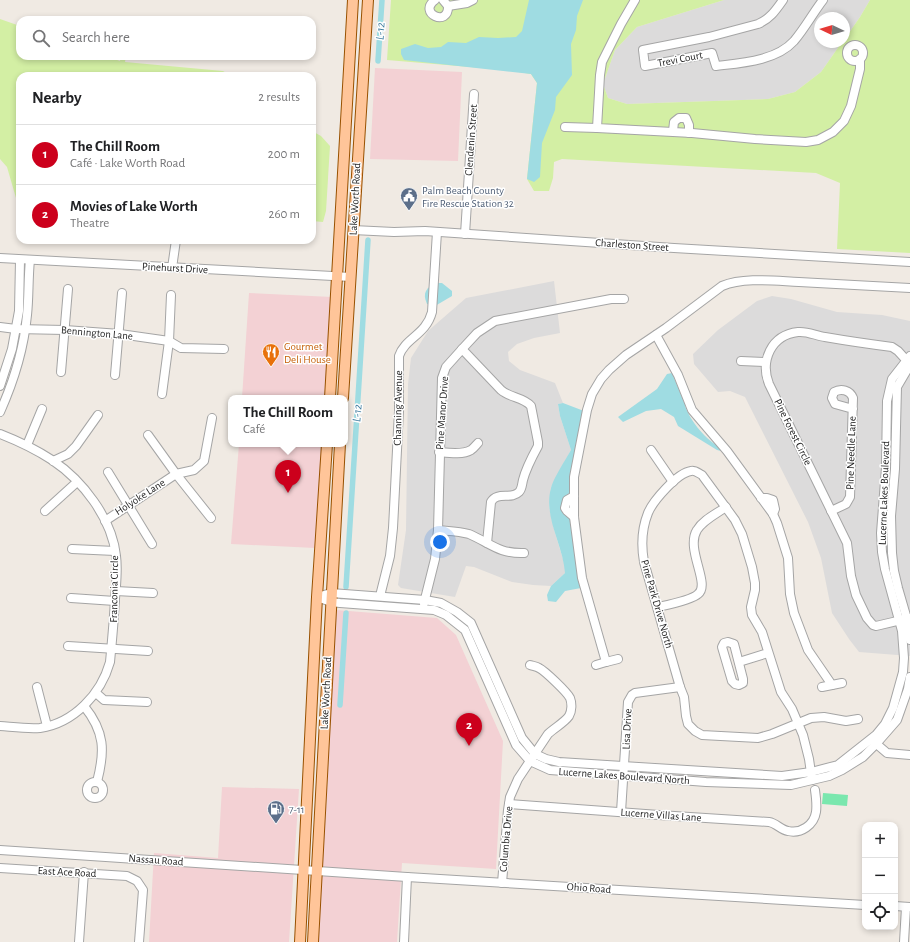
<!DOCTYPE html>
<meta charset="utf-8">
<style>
body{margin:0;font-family:"Alegreya Sans",sans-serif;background:#f2f2f2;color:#202124}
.controls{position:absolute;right:12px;bottom:12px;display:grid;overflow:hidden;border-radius:8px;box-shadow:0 2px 6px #0003}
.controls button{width:36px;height:36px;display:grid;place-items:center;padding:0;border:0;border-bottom:1px solid #e0e0e0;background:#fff;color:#202124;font:20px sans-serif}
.compass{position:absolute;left:814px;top:12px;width:36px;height:36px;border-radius:50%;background:#fff;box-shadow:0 2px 6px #0003;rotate:274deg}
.you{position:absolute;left:440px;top:542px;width:14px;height:14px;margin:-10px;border:3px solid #fff;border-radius:50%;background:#1a73e8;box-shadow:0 0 0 6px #1a73e833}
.badge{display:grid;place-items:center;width:26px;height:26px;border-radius:50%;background:#cc001c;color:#fff;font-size:13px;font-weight:700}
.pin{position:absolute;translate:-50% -33px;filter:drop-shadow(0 1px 2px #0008)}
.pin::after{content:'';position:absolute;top:21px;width:14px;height:12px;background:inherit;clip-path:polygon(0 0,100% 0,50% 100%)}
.popup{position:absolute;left:228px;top:395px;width:120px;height:52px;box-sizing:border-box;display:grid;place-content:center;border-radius:8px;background:#fff;filter:drop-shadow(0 1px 3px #0005);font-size:13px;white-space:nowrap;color:#757577}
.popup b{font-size:15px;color:#202124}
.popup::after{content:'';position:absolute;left:50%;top:100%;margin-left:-8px;border:8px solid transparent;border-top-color:#fff}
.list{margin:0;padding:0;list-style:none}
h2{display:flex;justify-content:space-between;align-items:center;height:52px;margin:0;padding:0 16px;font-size:17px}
h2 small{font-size:13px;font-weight:400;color:#757577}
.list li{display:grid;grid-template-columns:26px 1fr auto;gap:12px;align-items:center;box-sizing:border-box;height:60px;padding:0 16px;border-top:1px solid #e0e0e0}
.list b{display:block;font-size:15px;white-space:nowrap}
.list p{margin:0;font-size:13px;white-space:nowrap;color:#757577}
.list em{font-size:13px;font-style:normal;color:#757577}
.icon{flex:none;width:22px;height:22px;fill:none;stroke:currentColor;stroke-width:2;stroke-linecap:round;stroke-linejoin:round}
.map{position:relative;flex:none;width:910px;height:942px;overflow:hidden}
.search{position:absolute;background:#fff;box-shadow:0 2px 6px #0003;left:16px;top:16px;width:300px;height:44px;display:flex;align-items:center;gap:10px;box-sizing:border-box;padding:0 14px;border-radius:12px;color:#757577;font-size:15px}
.panel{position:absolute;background:#fff;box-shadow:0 2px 6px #0003;left:16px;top:72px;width:300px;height:172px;border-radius:12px}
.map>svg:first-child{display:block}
</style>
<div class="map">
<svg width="910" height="942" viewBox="0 0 910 942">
<rect width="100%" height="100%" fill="#f0eae3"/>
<g fill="#dcdbdb">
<polygon points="724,0 870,0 860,17 844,40 844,18 820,18 820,42 842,42 821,72 795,92 768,99 627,104 608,98 603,84 615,50 637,27"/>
<polygon points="554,281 560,333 534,338 517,344 508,352 509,361 520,370 555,383 563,403 558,404 560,416 571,450 551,487 549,507 555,533 565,566 565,573 551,586 533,585 512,582 474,567 466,566 455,597 401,588 398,585 406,530 408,384 411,358 428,331 466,298"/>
<polygon points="772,296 791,299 837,312 882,315 910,321 910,656 859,652 849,639 832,613 821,558 808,522 745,397 730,391 718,392 694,364 693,354 718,330 757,301"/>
</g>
<g fill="#f3d1d4">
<polygon points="375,68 462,72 458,161 370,159"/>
<polygon points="249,293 332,297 325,398 242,398"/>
<polygon points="239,444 322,444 315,548 231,544"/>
<polygon points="336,610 437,618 456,635 503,741 496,869 402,863 397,942 317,942 327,793"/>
<polygon points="222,787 299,789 289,942 149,942 154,853 218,858"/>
</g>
<g fill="#d3efa4">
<polygon points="391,0 724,0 637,27 615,50 603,84 608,98 627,104 768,99 795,92 821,72 842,42 844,42 844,40 860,17 870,0 910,0 910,253 837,249 840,183 816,173 562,159 554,162 553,178 549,191 534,191 527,179 537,83 531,74 506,70 387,60"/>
<polygon points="0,19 20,26 20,56 106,56 120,61 121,56 126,56 125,62 223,71 231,76 20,76 20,201 16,198 7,167 0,159"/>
<polygon points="312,131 321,136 330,146 326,211 323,222 312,221"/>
</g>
<polygon fill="#7ae7ae" points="823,793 848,795 847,806 822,804"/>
<g fill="#9fdce2">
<polygon points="529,0 583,0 577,16 576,30 571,44 572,75 556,97 555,110 542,143 540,177 534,182 527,179 537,83 531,74 404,60 401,54 401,49 415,44 428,48 441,47 448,42 466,43 479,37 498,38 516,37 522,31"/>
<path d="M437,283H442L452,291V296L435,306L427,304C422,293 426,287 437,283Z"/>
<path d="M672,373L684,402L688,405L685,406C691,422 706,440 721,448V451L717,450L678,426L674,417L661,409L646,411L623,422L618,417L657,389L667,374Z"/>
<path d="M563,403L584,411L571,472L570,492L567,496L569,517L572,522L577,570L581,588L565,591L556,602L548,601L547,595L551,586L565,573C563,544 543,517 551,488C553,479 566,459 571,450L560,416L558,404Z"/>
</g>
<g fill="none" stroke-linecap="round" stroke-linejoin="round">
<g stroke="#9fdce2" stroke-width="5.5">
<polyline points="378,61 382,0"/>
<polyline points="346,587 368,240"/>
<polyline points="340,705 346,613"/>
</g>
<g stroke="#a5a5a5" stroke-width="10">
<g id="minor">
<path d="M435,0C417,13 449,28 448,6L443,0"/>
<polyline points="635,0 621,24 602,62 600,75 597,128 692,133 755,139 806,142 818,140 833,132 844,121 851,106 860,69 860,59"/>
<path d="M783,0C776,10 770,19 758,24L709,37L643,50L645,66L712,53L716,66C741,63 776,61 794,41C805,28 813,13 823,0"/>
<polyline points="448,6 467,3 473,0"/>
<circle cx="855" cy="53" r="8"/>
<polyline points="565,127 597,128"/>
<polyline points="673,131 674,122 679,118 686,118 689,125 689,133"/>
<polyline points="353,230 394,232 425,231 674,248 910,262"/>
<polyline points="465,234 474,94"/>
<polyline points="0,258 351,277"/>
<polyline points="172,268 176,240"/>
<polyline points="0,327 16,329 65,330 120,334 169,341 181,348 224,349"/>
<polyline points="656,335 678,375 692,410 727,451 773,514 777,523 788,558 790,594 794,613 808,650 832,685 842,683"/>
<path d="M462,349L501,390C510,398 523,397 531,406L538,442V446C532,457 526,468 523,480C522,484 522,489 519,492C511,500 497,491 491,502L487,543"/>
<polyline points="741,361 766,362"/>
<path d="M909,363L898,351L892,347C869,344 848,341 825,337C816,336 808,331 798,332C771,335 760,361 769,384L847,543L851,576L856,595L867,618L873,625L876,626L910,618"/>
<polyline points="910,365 897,387 895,469 891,516 892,553 894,571 898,588 907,619 910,640"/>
<polyline points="61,372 68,289"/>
<polyline points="115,375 122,293"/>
<polyline points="0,386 12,349 19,311 20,260"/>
<polyline points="162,394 169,341 171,295"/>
<path d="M0,412C13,383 24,347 27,315C29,297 28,279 30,260"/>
<path d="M0,434C18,441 35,449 52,460C82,480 112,518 116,556C118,570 116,584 115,599C114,620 112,641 110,662C101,694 74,723 40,728C27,729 13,727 0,726"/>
<polyline points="148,435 176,474 211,518"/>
<polyline points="27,445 42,409"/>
<polyline points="651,450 673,482"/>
<path d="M439,452C449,453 463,455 471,450C474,448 476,445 478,443"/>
<polyline points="53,461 68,454 76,446 98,415"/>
<polyline points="108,472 152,544"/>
<polyline points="574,496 567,500 565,508 567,511 574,517"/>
<polyline points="761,498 767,498 773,500 775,509 773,514"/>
<polyline points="45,511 77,482"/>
<path d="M831,511L846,504L850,497L853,398C850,390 841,388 834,392L832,398L835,404L853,409"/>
<polyline points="105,521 176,474 194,470 204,461 212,418"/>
<path d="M438,530C448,531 459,531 469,534C490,543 499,554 524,553"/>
<polyline points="72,549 115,551"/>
<polyline points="116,591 153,593"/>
<path d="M380,596L390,556L393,528L399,411V356C405,338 426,335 432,312L437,232"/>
<polyline points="317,597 331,593 425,600 441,603 457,612 471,623 522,738 535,754 546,759 559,762 782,776 811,772 838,765 876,735 885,724 893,708 903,672 904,658 902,631 885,569 882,552 881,533 886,468 887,401 892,379 910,356"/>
<polyline points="317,597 331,602 340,603 434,610 446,615 465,630 516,745 530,761 550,770 706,782 791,785 829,776 842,770 863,757 876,744 897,720 908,689 910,677"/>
<polyline points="71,598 115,601"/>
<polyline points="424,603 435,559 438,530 442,378 446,367 464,347 477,333 495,321 611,299 624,299"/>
<path d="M658,607C667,605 692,600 698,594C711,584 685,549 697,530C703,520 716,514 726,507"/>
<polygon points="728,642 734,644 743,679 743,683 739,685 735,684 732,681 722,647 724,643"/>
<polyline points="68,646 148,651"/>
<polyline points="606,662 618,659"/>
<polyline points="739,662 768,653"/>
<path d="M596,665L606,662L582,578L574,517V477L587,410L592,394L601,379L609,370L626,355L666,328L722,286C744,277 775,281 799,282C836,284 873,286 910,288"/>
<polyline points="37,687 47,726"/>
<polyline points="822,687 832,685"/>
<polyline points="96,693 104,700 147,702"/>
<path d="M84,706C105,732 105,751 97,782"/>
<polyline points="873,741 887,753 910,755"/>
<path d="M812,780L809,759L803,735L792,709L781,692L762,632L752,615L751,607L755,590V583L752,567L742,534L735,520L702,475C698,473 695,470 691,471C677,473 653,501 648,513C642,528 641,545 644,562L680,687L684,697L686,716L688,724L695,731L702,735L758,738L772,734L811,718L824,717L846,721L858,719"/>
<circle cx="95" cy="790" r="8"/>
<path d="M509,804L659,815L769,822C776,823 781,830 788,831C801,834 814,825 816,812C817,805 816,797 815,790"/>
<polyline points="621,812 628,702 632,695 635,693 680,687"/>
<polyline points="0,850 407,877 865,905"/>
<polyline points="0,868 127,876 137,881 143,890 139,942"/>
<path d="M502,883L508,810L510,797L518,779L548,734C554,728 564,723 569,716C572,711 572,703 570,698C567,692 545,671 539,668C536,666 533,666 530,665"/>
<polyline points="895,906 910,907"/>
<polyline points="79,942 84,872"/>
<polyline points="404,942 407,877"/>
<polyline points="904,942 906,907"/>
</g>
</g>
<g stroke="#985100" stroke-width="12">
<g id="major">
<polyline points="330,398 353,0"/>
<polyline points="343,398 368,0"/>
<polyline points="300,942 317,597 327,444"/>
<polyline points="313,942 340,444"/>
</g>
</g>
<use href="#minor" stroke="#fff" stroke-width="8"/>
<use href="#major" stroke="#ffc599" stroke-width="10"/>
</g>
<defs>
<g id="civic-pin" transform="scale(0.9)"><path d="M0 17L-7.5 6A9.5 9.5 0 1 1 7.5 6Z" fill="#5c6f8a" stroke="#fff"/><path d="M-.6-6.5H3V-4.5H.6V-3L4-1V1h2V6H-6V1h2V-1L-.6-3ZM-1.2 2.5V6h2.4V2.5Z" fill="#fff"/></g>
<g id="restaurant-pin" transform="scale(0.9)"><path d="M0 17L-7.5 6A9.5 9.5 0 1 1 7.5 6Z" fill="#e8710a" stroke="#fff"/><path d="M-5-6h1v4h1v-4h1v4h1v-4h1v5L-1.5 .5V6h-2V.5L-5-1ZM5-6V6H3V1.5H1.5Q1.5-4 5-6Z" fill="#fff"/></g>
<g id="fuel-pin" transform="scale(0.9)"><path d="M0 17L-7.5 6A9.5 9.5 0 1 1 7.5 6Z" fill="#5c6f8a" stroke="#fff"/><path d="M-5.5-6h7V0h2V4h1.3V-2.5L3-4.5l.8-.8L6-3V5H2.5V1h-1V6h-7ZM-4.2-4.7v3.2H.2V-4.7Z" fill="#fff"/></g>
</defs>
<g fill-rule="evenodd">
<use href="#civic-pin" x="409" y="196"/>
<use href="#restaurant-pin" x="271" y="352"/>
<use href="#fuel-pin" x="276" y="809"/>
</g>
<g text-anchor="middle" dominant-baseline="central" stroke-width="3" stroke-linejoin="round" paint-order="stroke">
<g font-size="11" fill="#1e1e1e" stroke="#fff">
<text transform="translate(680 59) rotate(-11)">Trevi Court</text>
<text transform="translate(471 140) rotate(-86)">Clendenin Street</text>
<text transform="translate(355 199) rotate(-87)">Lake Worth Road</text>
<text transform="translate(632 245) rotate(4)">Charleston Street</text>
<text transform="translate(175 268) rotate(3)">Pinehurst Drive</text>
<text transform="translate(97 333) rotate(5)">Bennington Lane</text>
<text transform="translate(398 408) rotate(-89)">Channing Avenue</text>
<text transform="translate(442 413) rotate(-86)">Pine Manor Drive</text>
<text transform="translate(793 432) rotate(64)">Pine Forest Circle</text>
<text transform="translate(851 453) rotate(-88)">Pine Needle Lane</text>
<text transform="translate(884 493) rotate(-88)">Lucerne Lakes Boulevard</text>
<text transform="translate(140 497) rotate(-33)">Holyoke Lane</text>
<text transform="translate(114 589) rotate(-89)">Franconia Circle</text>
<text transform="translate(657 604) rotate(74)">Pine Park Drive North</text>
<text transform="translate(326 693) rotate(-87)">Lake Worth Road</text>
<text transform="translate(627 729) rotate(-87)">Lisa Drive</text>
<text transform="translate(624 776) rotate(4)">Lucerne Lakes Boulevard North</text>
<text transform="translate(661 815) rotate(4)">Lucerne Villas Lane</text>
<text transform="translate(506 839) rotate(-85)">Columbia Drive</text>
<text transform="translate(156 860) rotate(4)">Nassau Road</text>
<text transform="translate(67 872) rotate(3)">East Ace Road</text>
<text transform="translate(589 888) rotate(4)">Ohio Road</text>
</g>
<g font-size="11" fill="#4e5e75" stroke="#fff" text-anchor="start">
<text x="422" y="190">Palm Beach County<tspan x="422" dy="13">Fire Rescue Station 32</tspan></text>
<text x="289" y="809">7-11</text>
</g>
<g font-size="11" fill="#c56008" stroke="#fff" text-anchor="start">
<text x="284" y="346">Gourmet<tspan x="284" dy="13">Deli House</tspan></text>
</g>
<g font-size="12" font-style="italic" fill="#3b7a9e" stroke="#fff">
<text transform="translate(380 31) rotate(-87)">L-12</text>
<text transform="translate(357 413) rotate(-86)">L-12</text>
</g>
</g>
</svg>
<div class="controls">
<button>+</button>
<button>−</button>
<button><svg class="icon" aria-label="locate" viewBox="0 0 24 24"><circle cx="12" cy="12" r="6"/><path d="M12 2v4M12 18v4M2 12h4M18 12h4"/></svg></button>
</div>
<svg class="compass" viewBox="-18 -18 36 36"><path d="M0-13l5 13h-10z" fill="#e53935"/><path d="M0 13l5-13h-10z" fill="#757577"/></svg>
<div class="you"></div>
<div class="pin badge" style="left:288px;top:493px">1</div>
<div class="popup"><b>The Chill Room</b>Café</div>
<div class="pin badge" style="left:469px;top:746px">2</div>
<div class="search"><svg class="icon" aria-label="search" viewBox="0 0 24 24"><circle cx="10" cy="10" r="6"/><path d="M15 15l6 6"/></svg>Search here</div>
<section class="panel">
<h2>Nearby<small>2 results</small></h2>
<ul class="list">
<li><span class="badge">1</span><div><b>The Chill Room</b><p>Café · Lake Worth Road</p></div><em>200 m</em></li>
<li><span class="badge">2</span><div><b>Movies of Lake Worth</b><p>Theatre</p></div><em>260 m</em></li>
</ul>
</section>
</div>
